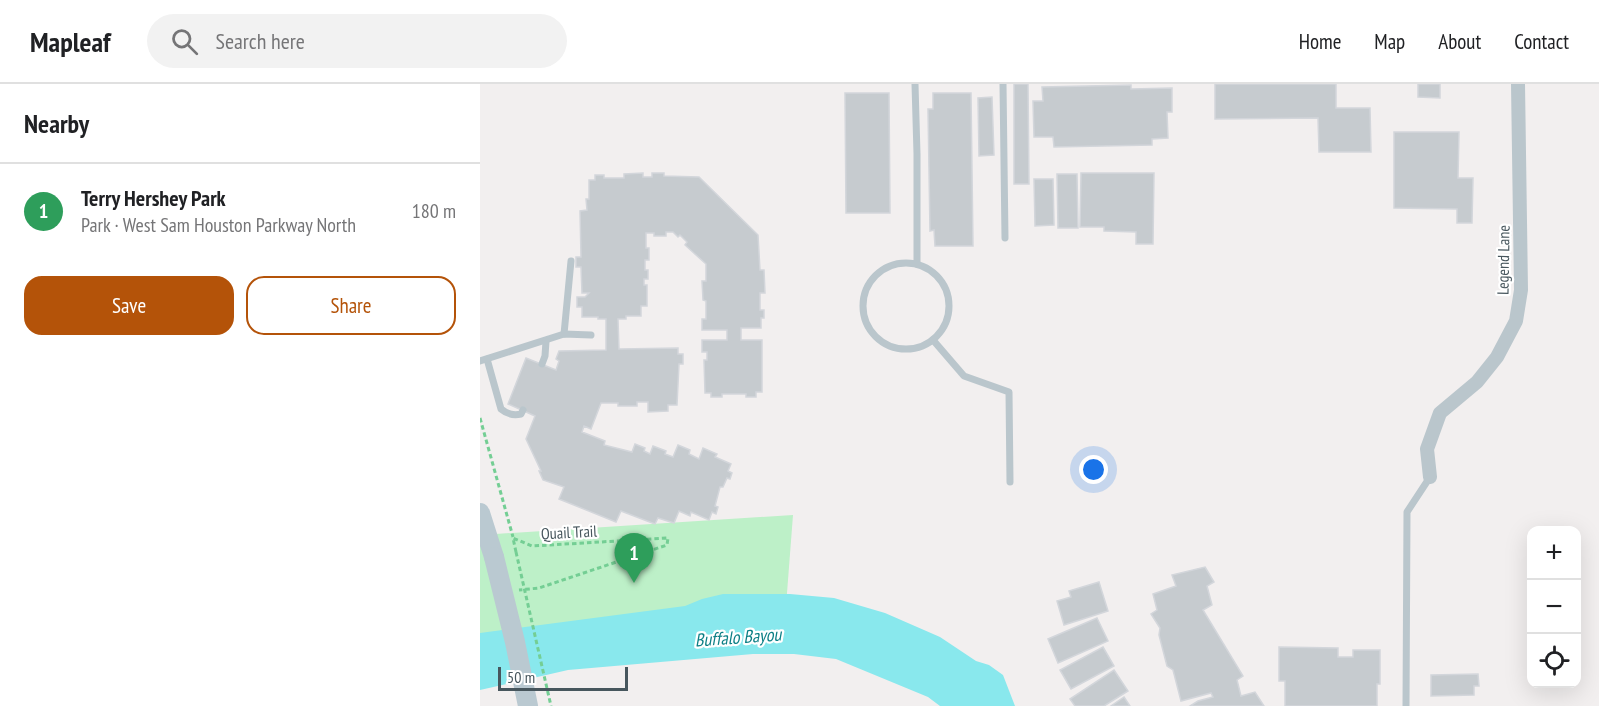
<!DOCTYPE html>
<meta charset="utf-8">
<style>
body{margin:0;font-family:"PT Sans Narrow",sans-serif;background:#f2f2f2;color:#202124}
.controls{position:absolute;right:18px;bottom:18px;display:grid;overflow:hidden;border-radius:12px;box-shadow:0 6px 24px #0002}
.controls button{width:54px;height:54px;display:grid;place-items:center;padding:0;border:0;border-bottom:2px solid #e0e0e0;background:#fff;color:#202124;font:30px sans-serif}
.scale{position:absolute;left:18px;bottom:15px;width:130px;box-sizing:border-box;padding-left:6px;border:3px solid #47565d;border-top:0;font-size:16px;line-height:21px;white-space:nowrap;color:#47565d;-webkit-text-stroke:4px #fff;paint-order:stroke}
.you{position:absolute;left:614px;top:386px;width:21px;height:21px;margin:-15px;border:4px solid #fff;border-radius:50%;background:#1a73e8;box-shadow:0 0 0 9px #1a73e833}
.badge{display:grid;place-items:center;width:39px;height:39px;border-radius:50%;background:#b45309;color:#fff;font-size:20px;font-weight:700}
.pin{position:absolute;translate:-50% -50px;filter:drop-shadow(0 2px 3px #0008)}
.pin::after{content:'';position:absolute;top:32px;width:21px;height:18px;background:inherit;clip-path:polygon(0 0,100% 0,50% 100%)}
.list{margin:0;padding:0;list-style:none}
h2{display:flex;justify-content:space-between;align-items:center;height:78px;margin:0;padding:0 24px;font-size:26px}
h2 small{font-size:20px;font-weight:400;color:#757577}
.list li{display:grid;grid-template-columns:39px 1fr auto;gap:18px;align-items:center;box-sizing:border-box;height:96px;padding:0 24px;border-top:2px solid #e0e0e0}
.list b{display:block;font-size:22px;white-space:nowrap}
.list p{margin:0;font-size:20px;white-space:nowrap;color:#757577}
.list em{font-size:20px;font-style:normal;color:#757577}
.actions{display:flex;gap:12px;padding:18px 24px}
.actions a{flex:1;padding:14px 0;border:2px solid #b45309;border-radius:18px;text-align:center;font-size:21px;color:#b45309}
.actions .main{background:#b45309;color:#fff}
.icon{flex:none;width:33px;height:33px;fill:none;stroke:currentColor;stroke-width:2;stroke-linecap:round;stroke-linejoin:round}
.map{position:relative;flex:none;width:1119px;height:622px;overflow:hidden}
header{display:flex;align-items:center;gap:36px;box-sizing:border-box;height:84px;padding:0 30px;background:#fff;border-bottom:2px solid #e0e0e0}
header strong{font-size:28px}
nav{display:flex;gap:33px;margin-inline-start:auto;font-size:21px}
.search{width:420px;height:54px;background:#f2f2f2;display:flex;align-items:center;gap:15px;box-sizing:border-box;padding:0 21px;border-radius:33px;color:#757577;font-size:22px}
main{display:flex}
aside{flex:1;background:#fff}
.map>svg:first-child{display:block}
</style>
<header>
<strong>Mapleaf</strong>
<div class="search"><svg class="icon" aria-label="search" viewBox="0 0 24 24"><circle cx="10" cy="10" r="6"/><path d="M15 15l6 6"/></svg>Search here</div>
<nav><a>Home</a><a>Map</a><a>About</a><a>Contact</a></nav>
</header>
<main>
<aside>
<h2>Nearby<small></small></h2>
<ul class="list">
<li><span class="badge" style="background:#2e9e5b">1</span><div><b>Terry Hershey Park</b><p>Park · West Sam Houston Parkway North</p></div><em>180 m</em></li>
</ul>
<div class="actions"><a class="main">Save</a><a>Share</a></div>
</aside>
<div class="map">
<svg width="1119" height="622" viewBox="0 0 1119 622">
<rect width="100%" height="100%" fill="#f2efef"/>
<polygon fill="#bdf0c8" points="313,431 304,548 0,578 0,451"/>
<polygon fill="#89e8ed" points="243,510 310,510 354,514 405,529 460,553 496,577 509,581 523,591 535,622 460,622 448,613 356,575 314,570 273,570 88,586 0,606 0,549 205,522 222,515"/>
<g fill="#c6cbcf" stroke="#d3d6db" stroke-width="1.5">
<polygon points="534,0 548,0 549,100 534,100"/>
<polygon points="735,0 856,0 856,24 890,24 891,68 839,68 838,34 735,35"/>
<polygon points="938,0 960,0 960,14 938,13"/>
<polygon points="651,1 651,5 692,4 692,28 687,28 688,54 672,55 672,61 574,63 573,53 554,53 553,17 563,17 562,3"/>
<polygon points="365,9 409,9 410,129 366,129"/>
<polygon points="453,9 491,9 493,162 455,162 454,146 450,147 448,25 453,25"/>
<polygon points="512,13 514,71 499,72 498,14"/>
<polygon points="914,48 979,48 978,94 993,94 992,139 977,139 977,125 914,124"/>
<polygon points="163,89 163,93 172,93 172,89 184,89 184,92 219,93 278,151 280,186 284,186 285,209 280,209 280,226 284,226 284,234 281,234 281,244 261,244 261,256 282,256 282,308 276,308 276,313 266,313 266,310 242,310 242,313 231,313 231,309 225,309 224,276 227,276 227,268 222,268 222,256 247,256 247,246 222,246 222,235 226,235 226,217 223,216 222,197 226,197 226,180 205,161 207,158 200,151 198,153 193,148 186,148 186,152 174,152 174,149 166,149 166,164 169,164 169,176 165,176 165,186 168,186 168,195 164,195 164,201 167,201 167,222 161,222 161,232 146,232 146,235 138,235 139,265 198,264 198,270 203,270 203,280 199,280 197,321 188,321 188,327 168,328 168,318 157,318 157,322 138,322 138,319 121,319 111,345 104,342 102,348 125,357 124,361 152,368 155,360 165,364 164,367 170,370 173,362 186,367 185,370 193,373 198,361 210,366 209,370 219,375 223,364 237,370 235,373 251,380 248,387 252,389 250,395 247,394 243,403 240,403 235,422 238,423 236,430 232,428 229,436 211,428 210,432 199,427 194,439 178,434 175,440 141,427 136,438 79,415 84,403 63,396 59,387 61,387 46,355 55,332 28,320 46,274 76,286 79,277 76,275 79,267 126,266 126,235 118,235 118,233 102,233 102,223 97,223 97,213 105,213 109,209 102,209 101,183 96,183 96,173 101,173 100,127 107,126 106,115 109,115 109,96 115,96 115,91 124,91 124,94 144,94 144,90"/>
<polygon points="601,89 674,89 673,160 656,160 656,148 624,147 624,143 600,143"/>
<polygon points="577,90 597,90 598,144 578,144"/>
<polygon points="554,95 573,95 574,141 555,142"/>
<polygon points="725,483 734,498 727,502 732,521 723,526 763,592 757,596 761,612 775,608 784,622 710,622 718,617 733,613 731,609 701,617 693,586 687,582 679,551 680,544 671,530 677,526 673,510 696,502 692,491"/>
<polygon points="619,498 628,527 584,541 577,517 591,513 589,507"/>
<polygon points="617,534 628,557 578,579 568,555"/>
<polygon points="623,563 634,582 591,605 580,586"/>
<polygon points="799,563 858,564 858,573 873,573 873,566 900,566 900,600 897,600 897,622 805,622 805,597 799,597"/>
<polygon points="634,586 648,607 624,622 595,622 590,615"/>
<polygon points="998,590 999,602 994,602 994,611 951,612 951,591"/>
<polygon points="644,613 650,622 631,622"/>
</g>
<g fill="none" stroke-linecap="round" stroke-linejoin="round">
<g stroke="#74ce94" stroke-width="3" stroke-dasharray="4.5 3" stroke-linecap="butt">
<polyline points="0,334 33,453"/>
<polyline points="36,468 33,454 52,462 188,454 187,461 59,504 39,506"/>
</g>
<g stroke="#bac6cc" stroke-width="7">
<polyline points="435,0 437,70 437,180"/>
<polyline points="523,0 525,154"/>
<circle cx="426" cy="222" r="43"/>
<polyline points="84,250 91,177"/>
<polyline points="453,256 484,292 529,308 530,398"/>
<path d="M7,275L21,325C27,330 33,332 41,330L43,326"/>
<polyline points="0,277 84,250 111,251"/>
<polyline points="62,280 65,272 66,257"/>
<polyline points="926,622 927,428 950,393"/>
</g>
<polyline stroke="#bac6cc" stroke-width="14" points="950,393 947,365 960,329 997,298 1017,273 1036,237 1041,206 1038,0"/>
<polyline stroke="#bac9d1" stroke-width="20" points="0,429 14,473"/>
<polyline stroke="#74ce94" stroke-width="3" stroke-dasharray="4.5 3" stroke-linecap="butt" points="36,468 71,622"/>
<polyline stroke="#bac9d1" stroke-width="20" points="14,473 35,558 48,622"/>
</g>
<g text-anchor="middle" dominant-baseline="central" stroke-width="4.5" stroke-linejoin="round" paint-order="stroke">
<g font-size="16" fill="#47565d" stroke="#fff">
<text transform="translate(1023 176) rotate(-89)">Legend Lane</text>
<text transform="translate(89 448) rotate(-3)">Quail Trail</text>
</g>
<g font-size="18" font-style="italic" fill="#0c7f85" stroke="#fff">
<text transform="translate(258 553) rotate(-4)">Buffalo Bayou</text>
</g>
</g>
</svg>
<div class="controls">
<button>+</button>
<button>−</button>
<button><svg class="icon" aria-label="locate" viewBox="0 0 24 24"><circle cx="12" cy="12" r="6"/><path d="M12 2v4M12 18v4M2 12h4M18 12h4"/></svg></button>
</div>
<div class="scale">50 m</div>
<div class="you"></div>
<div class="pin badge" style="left:154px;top:499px;background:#2e9e5b">1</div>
</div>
</main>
